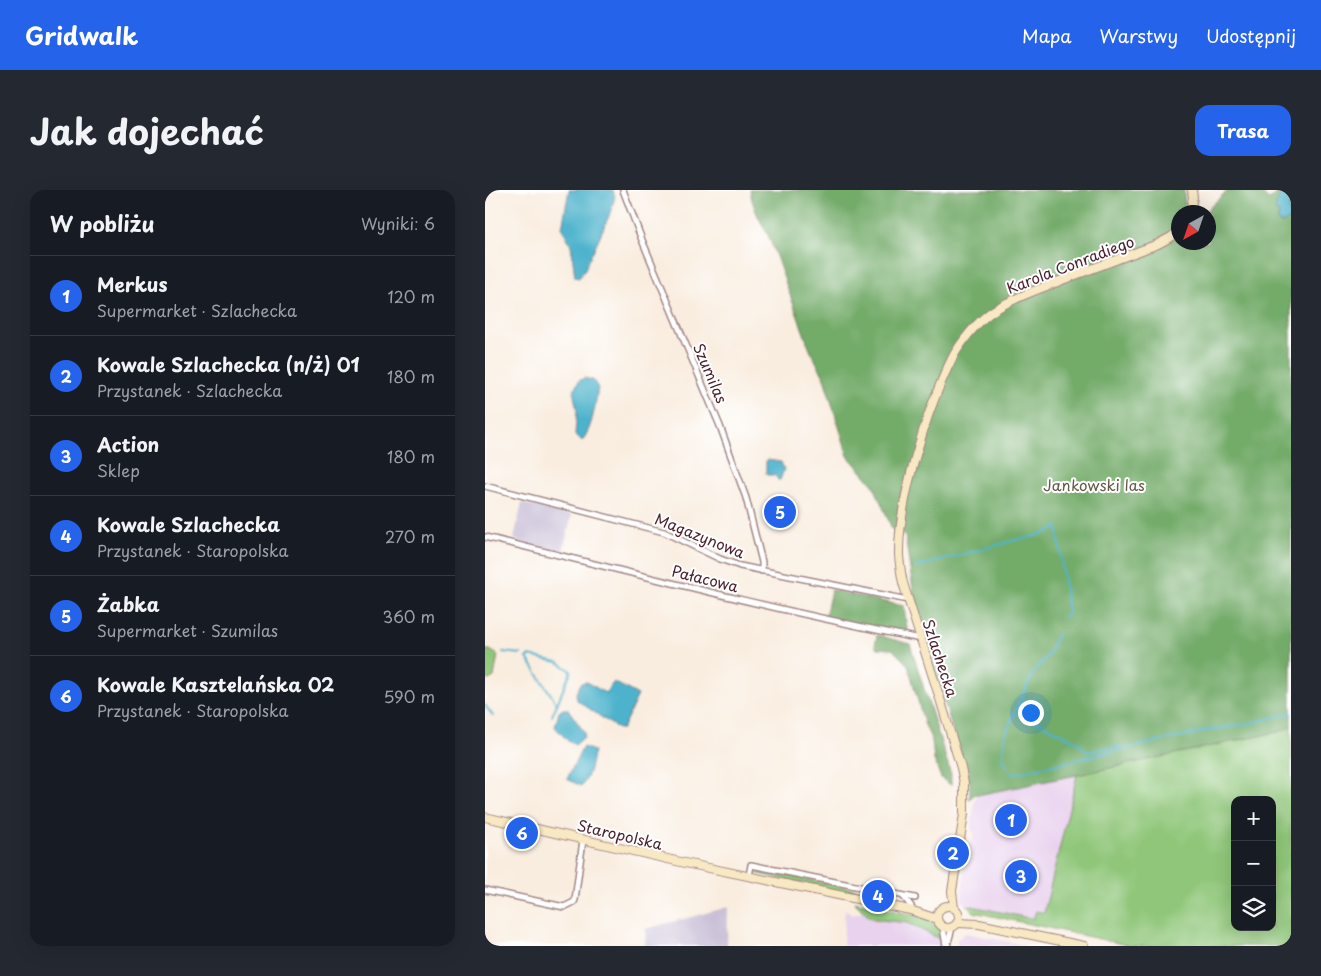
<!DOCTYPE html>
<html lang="pl">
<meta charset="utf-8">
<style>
body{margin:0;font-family:"Playpen Sans",sans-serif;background:#242831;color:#f1f3f6}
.controls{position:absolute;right:15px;bottom:15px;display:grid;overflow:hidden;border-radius:10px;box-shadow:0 5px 20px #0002}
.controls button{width:45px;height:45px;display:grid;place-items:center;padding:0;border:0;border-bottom:1px solid #363941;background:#171b24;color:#f1f3f6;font:25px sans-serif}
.compass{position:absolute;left:686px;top:15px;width:45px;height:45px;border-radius:50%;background:#171b24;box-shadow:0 5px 20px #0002;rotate:220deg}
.you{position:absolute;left:545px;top:522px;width:18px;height:18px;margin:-12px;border:4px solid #fff;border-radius:50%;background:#1a73e8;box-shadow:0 0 0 8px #1a73e833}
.badge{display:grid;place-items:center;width:32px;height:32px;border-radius:50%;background:#2563eb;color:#fff;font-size:16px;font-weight:700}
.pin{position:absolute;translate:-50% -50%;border:2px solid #fff;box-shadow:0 1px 5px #0006}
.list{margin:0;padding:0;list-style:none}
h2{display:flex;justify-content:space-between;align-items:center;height:65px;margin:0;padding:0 20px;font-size:21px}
h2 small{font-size:16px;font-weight:400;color:#9ea1a6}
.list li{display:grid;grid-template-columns:32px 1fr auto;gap:15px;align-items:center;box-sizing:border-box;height:80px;padding:0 20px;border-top:1px solid #363941}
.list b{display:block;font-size:19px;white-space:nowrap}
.list p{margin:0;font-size:16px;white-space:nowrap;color:#9ea1a6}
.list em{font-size:16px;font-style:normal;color:#9ea1a6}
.icon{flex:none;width:28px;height:28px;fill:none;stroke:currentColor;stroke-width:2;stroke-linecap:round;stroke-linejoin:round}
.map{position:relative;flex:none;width:806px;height:756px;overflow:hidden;border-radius:15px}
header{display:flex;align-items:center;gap:30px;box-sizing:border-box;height:70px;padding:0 25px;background:#2563eb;color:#fff}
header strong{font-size:24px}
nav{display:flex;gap:28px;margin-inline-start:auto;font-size:18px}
.intro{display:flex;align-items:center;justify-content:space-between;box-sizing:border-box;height:120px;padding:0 30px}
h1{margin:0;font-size:35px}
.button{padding:12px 22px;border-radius:15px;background:#2563eb;color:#fff;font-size:18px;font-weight:700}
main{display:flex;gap:30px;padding:0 30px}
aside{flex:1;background:#171b24;border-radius:15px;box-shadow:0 5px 20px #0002}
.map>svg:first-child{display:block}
</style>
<header>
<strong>Gridwalk</strong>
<nav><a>Mapa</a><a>Warstwy</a><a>Udostępnij</a></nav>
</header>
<div class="intro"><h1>Jak dojechać</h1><a class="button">Trasa</a></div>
<main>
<aside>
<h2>W pobliżu<small>Wyniki: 6</small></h2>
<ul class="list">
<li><span class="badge">1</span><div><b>Merkus</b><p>Supermarket · Szlachecka</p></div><em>120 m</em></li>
<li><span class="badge">2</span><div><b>Kowale Szlachecka (n/ż) 01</b><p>Przystanek · Szlachecka</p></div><em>180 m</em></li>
<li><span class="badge">3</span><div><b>Action</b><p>Sklep</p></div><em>180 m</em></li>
<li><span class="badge">4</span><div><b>Kowale Szlachecka</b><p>Przystanek · Staropolska</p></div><em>270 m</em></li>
<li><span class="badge">5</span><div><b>Żabka</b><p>Supermarket · Szumilas</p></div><em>360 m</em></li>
<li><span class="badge">6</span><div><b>Kowale Kasztelańska 02</b><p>Przystanek · Staropolska</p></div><em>590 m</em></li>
</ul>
</aside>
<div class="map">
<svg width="806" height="756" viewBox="0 0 806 756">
<rect width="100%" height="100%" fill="#fff"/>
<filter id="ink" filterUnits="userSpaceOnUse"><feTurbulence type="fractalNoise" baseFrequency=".02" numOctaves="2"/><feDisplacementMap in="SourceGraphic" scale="10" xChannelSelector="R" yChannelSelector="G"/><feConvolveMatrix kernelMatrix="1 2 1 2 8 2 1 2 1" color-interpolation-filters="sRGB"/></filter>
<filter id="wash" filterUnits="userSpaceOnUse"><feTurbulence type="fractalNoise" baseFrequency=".0096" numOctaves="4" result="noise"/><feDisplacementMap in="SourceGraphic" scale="20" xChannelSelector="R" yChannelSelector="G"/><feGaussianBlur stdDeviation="1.12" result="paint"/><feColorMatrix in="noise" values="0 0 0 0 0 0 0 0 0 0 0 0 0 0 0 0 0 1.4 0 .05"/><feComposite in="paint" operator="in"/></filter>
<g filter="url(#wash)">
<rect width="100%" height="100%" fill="#f9eddf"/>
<g fill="#e9d2ee">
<polygon points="592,585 559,723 549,729 482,715 476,709 483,656 487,652 489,644 486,639 490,608 493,605"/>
<polygon points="360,719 367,725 381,721 435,733 451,745 455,756 358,756"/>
<polygon points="481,743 519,751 544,756 472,756 472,749"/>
</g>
<g fill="#c9bfd7">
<polygon points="37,313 87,325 77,364 33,352 29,348"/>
<polygon points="243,717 242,756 160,756 161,739"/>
</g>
<g fill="#8fc679" stroke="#6c7252" fill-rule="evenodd">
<polygon points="0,460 5,460 13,465 9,487 4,490 0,489"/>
<path d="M806,536V756H647L489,722L482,715L548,729L551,721L559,723L592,585L796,541ZM750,610H787V737H750Z"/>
<path d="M270,678L418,709L423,715C414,715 404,712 397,707L380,703L367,704L273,684L269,681Z"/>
<path d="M369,712L438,727C452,732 457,741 457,756H455V752L453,748L422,733L389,729L383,726Z"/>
</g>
<g fill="#73ab69" stroke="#5e654a">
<path d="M265,0H699L700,19L705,22H694V52H724V22H720L743,0H774L784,10L795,0H806V536L796,541L592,585L493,605L490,604L484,610L485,594L432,426L420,346L407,339L389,296L363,266L338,185L325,160L284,47C276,32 267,17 265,0Z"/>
<polygon points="346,400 419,416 421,433 424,446 340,427"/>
<polygon points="392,445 425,454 466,584 466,595 456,588 449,570 447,551 439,533 423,475 407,459 392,458 390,455"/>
</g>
<g fill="#4db3cc" stroke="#4c697c">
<polygon points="84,0 128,0 130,7 124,26 99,81 94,88 90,87 86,55 77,38"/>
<path d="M800,0H806C806,6 805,12 804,17C804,22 805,25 804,30L798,33L793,32L794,22L790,21C792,13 793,5 800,0Z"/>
<path d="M99,188L108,190L113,198C110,215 108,237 97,251L90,244L92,220L88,201L94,191Z"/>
<polygon points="283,270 296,272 299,279 295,290 293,290 290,285 282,285 281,283 281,271"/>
<polygon points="102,492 120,503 129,492 153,505 137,539 133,539 92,510 91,503 96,493"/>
<polygon points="78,519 83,519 99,542 99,547 90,555 83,551 70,537 74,522"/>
<path d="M98,557L109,561C106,572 105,588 96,596L82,589Z"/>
</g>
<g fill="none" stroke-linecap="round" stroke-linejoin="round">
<g stroke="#4db3cc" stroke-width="2">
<path d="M430,377C463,368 495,360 528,351C543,347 560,346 572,336L583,423L579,427"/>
<polyline points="18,462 36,464"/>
<polyline points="0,515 8,526"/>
<polyline points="533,518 544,527 594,553 602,562 633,556 636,560"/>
<polyline points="67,526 86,481 73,472 44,466 42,468 72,514"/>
<polyline points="522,576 517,568 521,542 548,483 563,465 573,444"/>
<polyline points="526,582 527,584 725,540 761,534 806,523"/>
</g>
</g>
</g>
<g filter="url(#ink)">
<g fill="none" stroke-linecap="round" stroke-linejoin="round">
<g stroke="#a28685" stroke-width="8">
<g id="street">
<polyline points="138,0 157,50 235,236 261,308 277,372 277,381"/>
<polyline points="0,296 179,342 235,369 255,376 423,410"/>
<path d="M0,347C143,382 286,419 431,448H435"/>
<polyline points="264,686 266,675 430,708"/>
<polyline points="0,700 70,715 79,717 89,712 90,710 98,650"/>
<polyline points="418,706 426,716 425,720"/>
<polyline points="458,737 461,756"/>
<polyline points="462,756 467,738"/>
</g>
</g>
<g stroke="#a28685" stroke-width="10">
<g id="secondary">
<polyline points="705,22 708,7 707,0"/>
<polyline points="0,627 200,673 425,720 452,729"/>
<circle cx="463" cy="727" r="11"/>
<path d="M469,718L467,701L479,624V593L476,578L456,512L418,393C416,384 415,375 414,366C413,322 429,268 443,226C451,204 459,183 470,163C481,146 494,129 511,119C532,106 555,99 577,90C609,78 641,66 673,54L686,47L694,41"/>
<polyline points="473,733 494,734 599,756"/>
</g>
</g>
<use href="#street" stroke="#fff" stroke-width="5"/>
<use href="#secondary" stroke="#f8e8c3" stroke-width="8"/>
</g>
</g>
<g text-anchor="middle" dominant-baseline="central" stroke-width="4" stroke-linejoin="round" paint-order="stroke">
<g font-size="15" fill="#4a1f2b" stroke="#fff">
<text transform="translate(585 74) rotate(-21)">Karola Conradiego</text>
<text transform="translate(226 183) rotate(67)">Szumilas</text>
<text transform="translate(215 345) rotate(22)">Magazynowa</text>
<text transform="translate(220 388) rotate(14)">Pałacowa</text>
<text transform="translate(456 468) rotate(72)">Szlachecka</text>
<text transform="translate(135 644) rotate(13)">Staropolska</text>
</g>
<g font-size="15" fill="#625946" stroke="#fff">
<text x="609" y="294">Jankowski las</text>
</g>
</g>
</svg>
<div class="controls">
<button>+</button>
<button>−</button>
<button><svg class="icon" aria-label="layers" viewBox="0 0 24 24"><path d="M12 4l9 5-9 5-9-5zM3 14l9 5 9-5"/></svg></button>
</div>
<svg class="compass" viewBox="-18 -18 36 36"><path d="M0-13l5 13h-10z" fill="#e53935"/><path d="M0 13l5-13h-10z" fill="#9ea1a6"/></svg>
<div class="you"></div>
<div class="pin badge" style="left:526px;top:630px">1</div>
<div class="pin badge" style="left:468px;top:663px">2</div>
<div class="pin badge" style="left:536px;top:686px">3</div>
<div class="pin badge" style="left:393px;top:706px">4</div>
<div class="pin badge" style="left:295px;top:322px">5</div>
<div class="pin badge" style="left:37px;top:643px">6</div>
</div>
</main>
